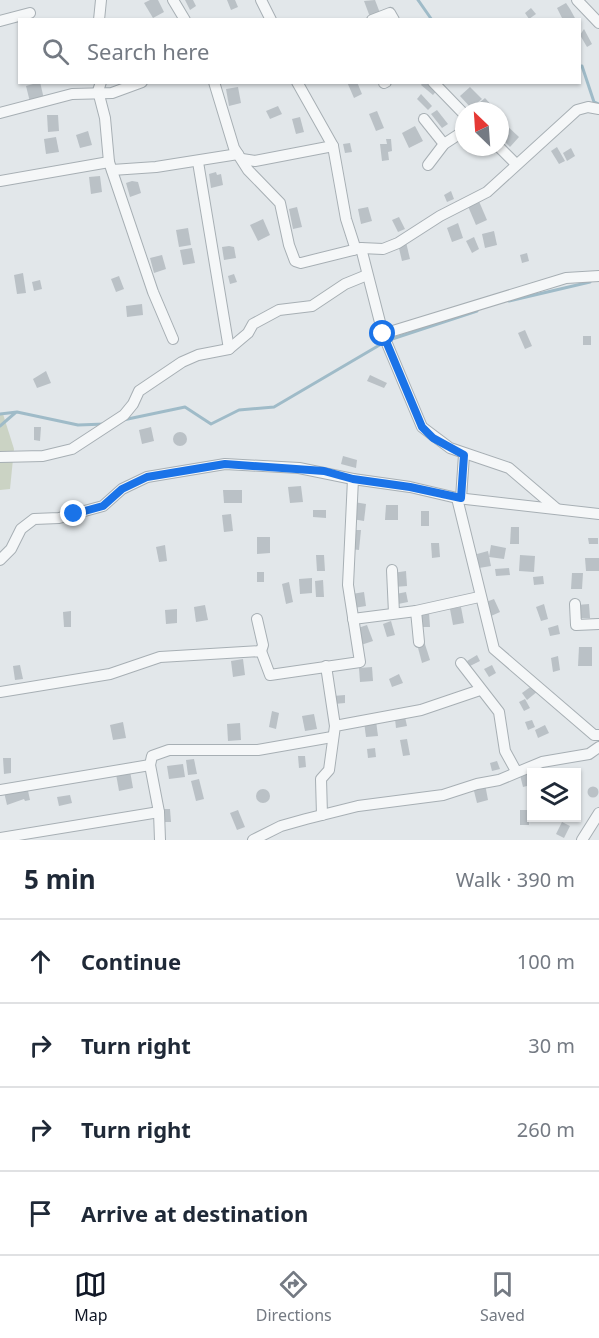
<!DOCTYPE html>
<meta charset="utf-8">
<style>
body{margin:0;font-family:"Noto Sans",sans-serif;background:#f6f6f7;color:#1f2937}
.controls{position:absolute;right:18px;bottom:18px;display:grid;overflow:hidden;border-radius:0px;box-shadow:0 2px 4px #0004}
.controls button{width:54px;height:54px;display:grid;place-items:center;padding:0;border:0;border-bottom:2px solid #e0e1e3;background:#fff;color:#1f2937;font:30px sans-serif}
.compass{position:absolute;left:455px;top:102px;width:54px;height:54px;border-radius:50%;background:#fff;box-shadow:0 2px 4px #0004;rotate:335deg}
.stop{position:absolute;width:18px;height:18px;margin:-14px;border:4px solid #1a73e8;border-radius:50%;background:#fff}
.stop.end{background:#1a73e8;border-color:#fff;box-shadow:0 2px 6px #0008}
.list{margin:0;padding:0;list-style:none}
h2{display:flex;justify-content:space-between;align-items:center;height:78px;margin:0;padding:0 24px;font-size:26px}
h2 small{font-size:20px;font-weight:400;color:#747a83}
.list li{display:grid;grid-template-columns:39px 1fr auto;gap:18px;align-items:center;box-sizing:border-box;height:84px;padding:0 24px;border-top:2px solid #e0e1e3}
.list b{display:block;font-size:22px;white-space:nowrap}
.list em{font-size:20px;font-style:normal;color:#747a83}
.icon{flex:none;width:33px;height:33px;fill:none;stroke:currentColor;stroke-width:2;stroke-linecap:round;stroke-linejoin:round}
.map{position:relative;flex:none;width:599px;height:840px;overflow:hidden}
.search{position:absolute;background:#fff;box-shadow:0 2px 4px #0004;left:18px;right:18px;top:18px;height:66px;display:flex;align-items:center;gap:15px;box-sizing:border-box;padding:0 21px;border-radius:0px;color:#747a83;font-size:22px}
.sheet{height:414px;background:#fff}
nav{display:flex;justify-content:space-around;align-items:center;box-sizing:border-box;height:84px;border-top:2px solid #e0e1e3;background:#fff;font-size:16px;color:#747a83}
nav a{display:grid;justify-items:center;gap:3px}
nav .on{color:#111827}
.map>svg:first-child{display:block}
</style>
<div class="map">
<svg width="599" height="840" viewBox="0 0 599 840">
<rect width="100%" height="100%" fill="#e2e7ea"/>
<polygon fill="#cbd3c4" points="0,414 3,414 14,449 10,489 0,490"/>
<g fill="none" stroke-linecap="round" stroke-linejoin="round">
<g stroke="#9fbbc8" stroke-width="3">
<polyline points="418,0 432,20"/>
<polyline points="580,66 582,66 594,102 599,104"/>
<polyline points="509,301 590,282"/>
<polyline points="389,340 477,311"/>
<polyline points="0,414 17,412 78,425 105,424"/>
<polyline points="123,420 185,407 211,424 239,410 274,407 383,343"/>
<polyline points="0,426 15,413"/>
</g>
</g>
<g fill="#bac1c6">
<polygon points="150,0 158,0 164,12 153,18 144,3"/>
<polygon points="185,0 193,0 196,6 190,10"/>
<polygon points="227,0 235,0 238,7 231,10"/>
<polygon points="375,0 380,13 370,17 364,1"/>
<polygon points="566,3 570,9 576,20 563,20 557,8"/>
<polygon points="531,8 536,14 529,19 525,13"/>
<polygon points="584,29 592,44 587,47 580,35"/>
<polygon points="40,82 44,99 30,102 26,86"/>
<polygon points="347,82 357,82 362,94 354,98"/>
<polygon points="423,82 431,82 438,89 433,95 421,85"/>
<polygon points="238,87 241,103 229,106 226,89"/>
<polygon points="470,87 482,99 471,108 460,96"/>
<polygon points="421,94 432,106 428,110 417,99"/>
<polygon points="485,98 494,108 490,111 476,111 473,108"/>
<polygon points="278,106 282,114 270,119 266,111"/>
<polygon points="437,110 448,124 442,128 431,114"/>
<polygon points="377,111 384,128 376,131 369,114"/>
<polygon points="47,115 58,115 59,131 48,132"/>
<polygon points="300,117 304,132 296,134 292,119"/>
<polygon points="503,122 519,137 510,147 500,137 500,125"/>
<polygon points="415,126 423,141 409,148 402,133"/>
<polygon points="88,131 92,145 80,148 76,135"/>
<polygon points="56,137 59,152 46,154 44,139"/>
<polygon points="386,139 391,139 392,151 388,152 389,160 382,161 380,144 387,144"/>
<polygon points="350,143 352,152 345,153 343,144"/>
<polygon points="557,147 565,161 559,164 551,151"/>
<polygon points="571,148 575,156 567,161 563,153"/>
<polygon points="216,172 217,175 221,174 223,185 211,188 209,174"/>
<polygon points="100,176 102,192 91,194 89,177"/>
<polygon points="132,181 138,182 141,193 130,197 126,183"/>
<polygon points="451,191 454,199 447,202 444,195"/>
<polygon points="478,199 487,220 476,225 467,204"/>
<polygon points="297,207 302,227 293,229 289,209"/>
<polygon points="368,207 372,221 361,224 358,209"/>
<polygon points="399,217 405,229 398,232 392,220"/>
<polygon points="263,219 270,235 258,241 250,225"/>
<polygon points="458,223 463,238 452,242 447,228"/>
<polygon points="188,228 191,245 179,247 176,230"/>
<polygon points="494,231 497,245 485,248 482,234"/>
<polygon points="474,237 479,249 472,253 466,241"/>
<polygon points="406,242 410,259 402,261 398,244"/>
<polygon points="229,246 234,247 236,258 224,260 222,247"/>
<polygon points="192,248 195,263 183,265 180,250"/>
<polygon points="527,253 529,261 522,263 520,255"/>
<polygon points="162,255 166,269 154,273 150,258"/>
<polygon points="23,273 26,293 17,294 14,275"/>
<polygon points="234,274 237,282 230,284 228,276"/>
<polygon points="119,276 124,289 116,292 111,279"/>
<polygon points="40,280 42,289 34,291 32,282"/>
<polygon points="142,304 143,315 127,317 126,306"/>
<polygon points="525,330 532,346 525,349 518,333"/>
<rect x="583" y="336" width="8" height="9"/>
<polygon points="46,371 51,383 37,388 33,379"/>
<polygon points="370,375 387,383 384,388 367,381"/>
<polygon points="34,427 41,427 40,441 34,440"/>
<polygon points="151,427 154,441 142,444 139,430"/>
<circle cx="180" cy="439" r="7"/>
<polygon points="343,456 357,460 356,468 341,464"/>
<polygon points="301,486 303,502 290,503 288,487"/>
<polygon points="223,490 242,490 242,503 224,503"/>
<polygon points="354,502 366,504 364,521 352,519"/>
<polygon points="386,505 398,505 398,520 385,520"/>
<polygon points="313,510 326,510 326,518 313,517"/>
<rect x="421" y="511" width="8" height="15"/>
<polygon points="231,514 233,531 224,532 222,515"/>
<polygon points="511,527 519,527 519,544 510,544"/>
<polygon points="352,530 361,530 359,550 351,549"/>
<polygon points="257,537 270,537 270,553 257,554"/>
<polygon points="588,538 598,538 598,544 589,544"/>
<polygon points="431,543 439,543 440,557 432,558"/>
<polygon points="165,545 167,561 159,562 156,547"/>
<polygon points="491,545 506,548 504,559 489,557"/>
<polygon points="488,551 491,566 479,568 477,554"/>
<polygon points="316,555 324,555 325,571 317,571"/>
<polygon points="520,555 535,556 534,572 519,571"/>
<polygon points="585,558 599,558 599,571 586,571"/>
<polygon points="509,568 510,575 496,576 495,569"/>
<polygon points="406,571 407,586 394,587 393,573"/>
<rect x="257" y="572" width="7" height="10"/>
<polygon points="572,573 583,573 582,589 571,589"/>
<polygon points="543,576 544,584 534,585 533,577"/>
<polygon points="312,578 312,593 300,594 299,579"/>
<polygon points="323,580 324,597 316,597 315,581"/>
<polygon points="289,582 293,602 286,604 282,584"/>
<polygon points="364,592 366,606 354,608 352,594"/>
<polygon points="406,592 408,602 398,604 396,594"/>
<polygon points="494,599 500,612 491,616 486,602"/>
<polygon points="544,604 548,619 541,621 536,607"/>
<polygon points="589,604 590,618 578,618 577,605"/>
<polygon points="205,605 208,620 196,622 194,607"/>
<polygon points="461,607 464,623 453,625 450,609"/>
<polygon points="177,609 177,623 166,624 165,610"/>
<polygon points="71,611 71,627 64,627 63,612"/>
<polygon points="429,612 430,627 421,627 420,613"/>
<polygon points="391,621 395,635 387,637 383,624"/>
<polygon points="367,625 373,641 361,645 355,629"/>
<polygon points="558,625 560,634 550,636 548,628"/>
<polygon points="424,641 430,660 422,663 417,644"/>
<polygon points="579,647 592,647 592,666 578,666"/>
<polygon points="477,655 480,661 470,666 467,661"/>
<polygon points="558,656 560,670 553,672 551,658"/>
<polygon points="243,659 245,675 233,677 231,661"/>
<polygon points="20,665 23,679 15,680 13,666"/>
<polygon points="492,665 496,673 489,677 484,669"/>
<polygon points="372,667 373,681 360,682 359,668"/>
<polygon points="399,674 403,683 392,687 389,679"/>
<polygon points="533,685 538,691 527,700 522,693"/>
<polygon points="345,695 345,703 334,704 333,696"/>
<polygon points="525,699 530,708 524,711 519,702"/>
<polygon points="272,711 279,713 276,729 269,727"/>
<polygon points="314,714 317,729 305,731 302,716"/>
<polygon points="405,717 407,726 396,728 395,719"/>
<polygon points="532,720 535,727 528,730 525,722"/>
<polygon points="376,721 378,736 366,737 364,722"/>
<polygon points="123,722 126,738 113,740 110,725"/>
<polygon points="240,723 241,740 228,741 227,724"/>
<polygon points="545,725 549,733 538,738 535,730"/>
<polygon points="407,739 410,755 403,756 400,740"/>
<polygon points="375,748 376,757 368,758 367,749"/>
<polygon points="298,756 305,756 306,767 299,768"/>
<polygon points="3,758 11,758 11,773 4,774"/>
<polygon points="194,759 197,774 188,775 186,760"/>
<polygon points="497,761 500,769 492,771 490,763"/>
<polygon points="183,764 185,777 169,779 167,766"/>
<polygon points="531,769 531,785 523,787 519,771"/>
<polygon points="130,771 133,788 119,791 116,774"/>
<polygon points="199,779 204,799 196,801 191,781"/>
<polygon points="485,784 488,800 477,803 473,787"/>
<polygon points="27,786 30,800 25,801 24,799 7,805 4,792"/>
<circle cx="593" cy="792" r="5.5"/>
<circle cx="263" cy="796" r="7"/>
<polygon points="70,795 72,803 59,806 57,797"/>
<polygon points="163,809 170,809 171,822 164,822"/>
<polygon points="238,810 245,827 237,830 230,813"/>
<polygon points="520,810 528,810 529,825 520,825"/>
<polygon points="562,822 570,826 564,838 556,834"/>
</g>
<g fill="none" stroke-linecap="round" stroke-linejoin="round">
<g stroke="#a7afb4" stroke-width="12">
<g id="minor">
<polyline points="173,0 185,20"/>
<polyline points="261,0 271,20"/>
<polyline points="577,0 599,23"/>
<polyline points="99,20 101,0"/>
<polyline points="372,20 390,13 394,20"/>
<polyline points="0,21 30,13"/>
<polyline points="101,82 98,91 105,118 109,162 153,292 173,339"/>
<polyline points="214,82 234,148 248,170 280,203 289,245 295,261 301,263 361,248 383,249 398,243 440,216 487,192 577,110 588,107 599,109"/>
<polyline points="297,82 333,146 346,219 355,247 353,250"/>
<polyline points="433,82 464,114"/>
<polyline points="384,83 386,82"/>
<polyline points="0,113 72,94 112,93 142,82"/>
<polyline points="424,119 444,144"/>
<polyline points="499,147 516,164"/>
<polyline points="242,159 255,161 333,146"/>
<polyline points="198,162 229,349"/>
<polyline points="428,165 444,144 464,131"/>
<polyline points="112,170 156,167 238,154"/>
<polyline points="0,181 109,162"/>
<polyline points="361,248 383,334 422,427 450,448 509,468 557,509"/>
<polyline points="383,334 566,278 599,276"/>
<polyline points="0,457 43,456 72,449 124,415 133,404 139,391 182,362 198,355 229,349 248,333 253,324 279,310 312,306 345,284 367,275"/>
<polyline points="457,498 494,649 594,735 599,735"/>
<polyline points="461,498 464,455"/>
<polyline points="0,560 11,549 21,529 34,519 59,518 103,506 122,489 147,477 225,464 299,468 353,479 410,487 457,498 599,514"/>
<polyline points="392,570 394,613"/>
<polyline points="575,604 576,625 599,624"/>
<polyline points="416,611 419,642"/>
<polyline points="257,619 263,645 261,651"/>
<polyline points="353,619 416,611 479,597"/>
<polyline points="461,663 499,712 505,751 516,771"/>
<polyline points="326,666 335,726"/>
<polyline points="0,692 110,674 160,657 261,651 270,675 360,662 348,585 353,479"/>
<polyline points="0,790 150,765"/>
<polyline points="322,815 321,779 329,770 335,726 421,710 480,690"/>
<polyline points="0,838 159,812"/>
<polyline points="160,840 159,812 150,765 152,756 169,750 258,750 332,737"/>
<polyline points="253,840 281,826 306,819 358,806 443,795 477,784 499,780 542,762 589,754 599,747"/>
<polyline points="582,840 599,813"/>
</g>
</g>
<use href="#minor" stroke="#f5f7f8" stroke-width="10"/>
</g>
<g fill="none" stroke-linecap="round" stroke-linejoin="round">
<polyline stroke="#1a73e8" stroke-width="8" points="74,514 103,506 122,489 147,477 225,464 324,471 353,479 410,487 461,498 464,455 433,438 422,427 383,334"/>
</g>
</svg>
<div class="controls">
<button><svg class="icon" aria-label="layers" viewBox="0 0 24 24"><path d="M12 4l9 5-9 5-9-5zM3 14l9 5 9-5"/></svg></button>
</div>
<svg class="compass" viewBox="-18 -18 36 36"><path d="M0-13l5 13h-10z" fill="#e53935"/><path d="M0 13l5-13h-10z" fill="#747a83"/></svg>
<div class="stop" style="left:383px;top:334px"></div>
<div class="stop end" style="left:74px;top:514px"></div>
<div class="search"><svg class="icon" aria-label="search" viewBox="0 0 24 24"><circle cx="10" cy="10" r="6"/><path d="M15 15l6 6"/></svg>Search here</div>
</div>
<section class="sheet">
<h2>5 min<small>Walk · 390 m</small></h2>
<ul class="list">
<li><svg class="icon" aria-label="ahead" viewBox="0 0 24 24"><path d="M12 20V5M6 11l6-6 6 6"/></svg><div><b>Continue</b></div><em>100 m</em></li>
<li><svg class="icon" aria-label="right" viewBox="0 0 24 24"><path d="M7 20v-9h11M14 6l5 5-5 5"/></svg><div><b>Turn right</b></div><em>30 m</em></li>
<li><svg class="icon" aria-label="right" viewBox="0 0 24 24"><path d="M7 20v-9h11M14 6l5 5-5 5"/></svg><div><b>Turn right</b></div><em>260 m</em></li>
<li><svg class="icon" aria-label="arrive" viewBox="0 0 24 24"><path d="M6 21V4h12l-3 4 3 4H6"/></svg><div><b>Arrive at destination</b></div></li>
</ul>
</section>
<nav>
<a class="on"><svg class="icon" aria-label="map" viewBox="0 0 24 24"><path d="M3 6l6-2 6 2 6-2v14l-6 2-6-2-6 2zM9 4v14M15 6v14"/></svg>Map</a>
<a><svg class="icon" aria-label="directions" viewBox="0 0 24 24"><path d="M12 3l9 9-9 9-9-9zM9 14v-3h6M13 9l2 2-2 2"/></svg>Directions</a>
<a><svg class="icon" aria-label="saved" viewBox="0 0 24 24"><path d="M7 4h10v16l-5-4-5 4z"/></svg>Saved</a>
</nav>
